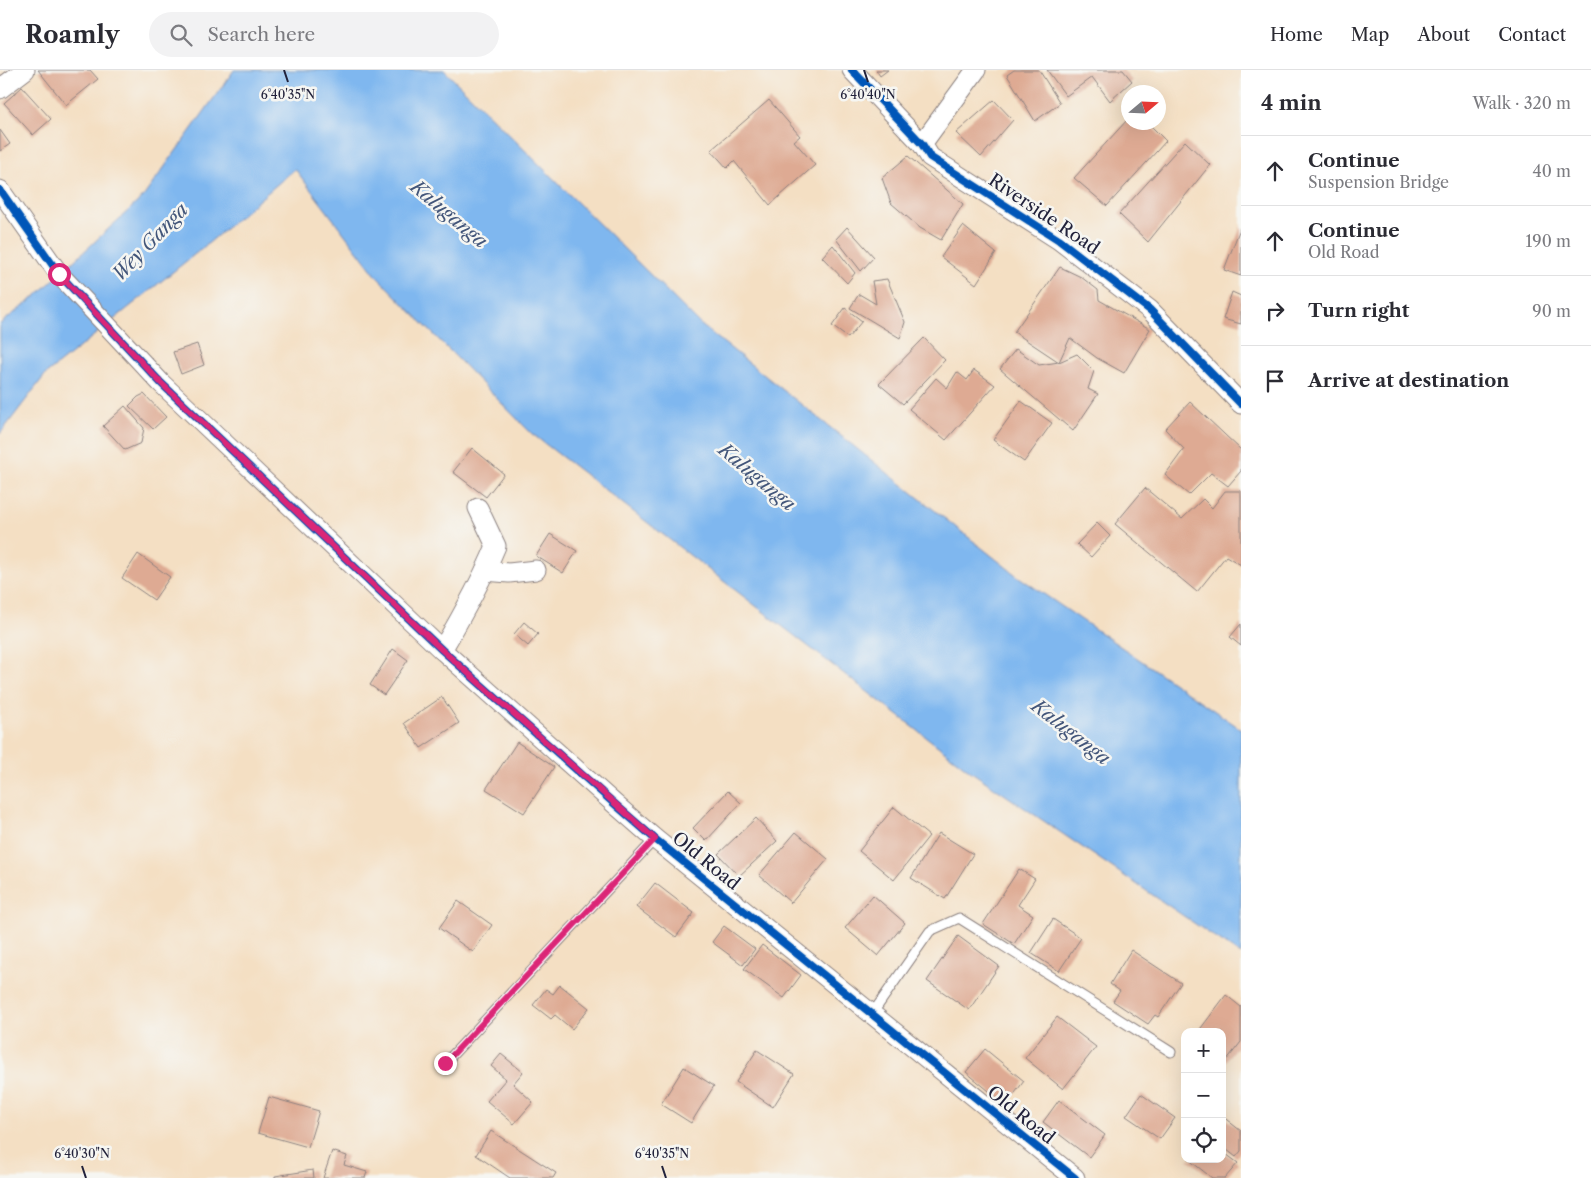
<!DOCTYPE html>
<meta charset="utf-8">
<style>
body{margin:0;font-family:"Libre Caslon Text",serif;background:#f2f2f3;color:#2b2b33}
.controls{position:absolute;right:15px;bottom:15px;display:grid;overflow:hidden;border-radius:10px;box-shadow:0 5px 20px #0002}
.controls button{width:45px;height:45px;display:grid;place-items:center;padding:0;border:0;border-bottom:1px solid #e1e1e2;background:#fff;color:#2b2b33;font:25px sans-serif}
.compass{position:absolute;left:1121px;top:15px;width:45px;height:45px;border-radius:50%;background:#fff;box-shadow:0 5px 20px #0002;rotate:71deg}
.stop{position:absolute;width:15px;height:15px;margin:-11px;border:4px solid #db2777;border-radius:50%;background:#fff}
.stop.end{background:#db2777;border-color:#fff;box-shadow:0 1px 5px #0008}
.list{margin:0;padding:0;list-style:none}
h2{display:flex;justify-content:space-between;align-items:center;height:65px;margin:0;padding:0 20px;font-size:21px}
h2 small{font-size:16px;font-weight:400;color:#7c7c81}
.list li{display:grid;grid-template-columns:32px 1fr auto;gap:15px;align-items:center;box-sizing:border-box;height:70px;padding:0 20px;border-top:1px solid #e1e1e2}
.list b{display:block;font-size:19px;white-space:nowrap}
.list p{margin:0;font-size:16px;white-space:nowrap;color:#7c7c81}
.list em{font-size:16px;font-style:normal;color:#7c7c81}
.icon{flex:none;width:28px;height:28px;fill:none;stroke:currentColor;stroke-width:2;stroke-linecap:round;stroke-linejoin:round}
.map{position:relative;flex:none;width:1241px;height:1108px;overflow:hidden}
header{display:flex;align-items:center;gap:30px;box-sizing:border-box;height:70px;padding:0 25px;background:#fff;border-bottom:1px solid #e1e1e2}
header strong{font-size:24px}
nav{display:flex;gap:28px;margin-inline-start:auto;font-size:18px}
.search{width:350px;height:45px;background:#f2f2f3;display:flex;align-items:center;gap:12px;box-sizing:border-box;padding:0 18px;border-radius:28px;color:#7c7c81;font-size:19px}
main{display:flex}
aside{flex:1;background:#fff}
.map>svg:first-child{display:block}
</style>
<header>
<strong>Roamly</strong>
<div class="search"><svg class="icon" aria-label="search" viewBox="0 0 24 24"><circle cx="10" cy="10" r="6"/><path d="M15 15l6 6"/></svg>Search here</div>
<nav><a>Home</a><a>Map</a><a>About</a><a>Contact</a></nav>
</header>
<main>
<div class="map">
<svg width="1241" height="1108" viewBox="0 0 1241 1108">
<rect width="100%" height="100%" fill="#f6f6f2"/>
<filter id="ink" filterUnits="userSpaceOnUse"><feTurbulence type="fractalNoise" baseFrequency=".02" numOctaves="2"/><feDisplacementMap in="SourceGraphic" scale="10" xChannelSelector="R" yChannelSelector="G"/><feConvolveMatrix kernelMatrix="1 2 1 2 8 2 1 2 1" color-interpolation-filters="sRGB"/></filter>
<filter id="wash" filterUnits="userSpaceOnUse"><feTurbulence type="fractalNoise" baseFrequency=".0096" numOctaves="4" result="noise"/><feDisplacementMap in="SourceGraphic" scale="20" xChannelSelector="R" yChannelSelector="G"/><feGaussianBlur stdDeviation="1.12" result="paint"/><feColorMatrix in="noise" values="0 0 0 0 0 0 0 0 0 0 0 0 0 0 0 0 0 1.4 0 .05"/><feComposite in="paint" operator="in"/></filter>
<g filter="url(#wash)">
<rect width="100%" height="100%" fill="#f4dfc3"/>
<polygon fill="#7fb7ef" stroke="#506c95" points="234,0 444,0 700,254 1016,505 1241,659 1241,885 973,703 531,363 378,208 295,99 210,172 45,305 0,364 0,254 36,226 143,127"/>
<g id="blocks">
<g fill="#deaa93">
<polygon points="38,0 90,0 98,9 66,35"/>
<polygon points="876,0 888,0 880,6"/>
<polygon points="1014,0 1039,0 1060,33 1035,51 1007,5"/>
<polygon points="1047,0 1123,0 1132,11 1110,31 1092,7 1066,26"/>
<polygon points="22,17 51,49 33,65 4,33"/>
<polygon points="769,30 800,66 794,71 815,95 770,135 734,91 727,98 711,80"/>
<polygon points="994,30 1013,50 981,87 956,63"/>
<polygon points="1128,49 1128,52 1147,52 1166,71 1107,136 1074,108"/>
<polygon points="0,60 10,74 0,81"/>
<polygon points="1185,71 1210,95 1148,172 1119,144"/>
<polygon points="908,86 963,134 941,170 920,158 891,133 882,108"/>
<polygon points="963,156 996,183 976,214 941,187"/>
<polygon points="1241,156 1241,206 1224,200"/>
<polygon points="847,157 874,187 861,201 836,169"/>
<polygon points="833,175 855,203 847,213 822,187"/>
<polygon points="1060,197 1081,207 1098,220 1099,230 1150,259 1124,303 1097,288 1070,268 1059,292 1014,262"/>
<polygon points="887,209 905,252 900,268 850,238 859,224 876,234 872,211"/>
<polygon points="1232,222 1241,226 1241,254 1223,249"/>
<polygon points="845,238 862,251 848,268 832,256"/>
<polygon points="924,268 945,290 903,334 879,314"/>
<polygon points="197,274 204,295 181,304 173,282"/>
<polygon points="1016,279 1039,295 1059,292 1077,284 1094,301 1088,319 1098,324 1073,361 1000,299"/>
<polygon points="974,300 995,315 946,370 909,339 936,308 947,318 957,302 967,310"/>
<polygon points="144,324 166,347 153,359 129,336 138,327"/>
<polygon points="1021,331 1052,353 1024,392 993,370"/>
<polygon points="1190,332 1241,380 1241,401 1228,416 1211,403 1189,425 1165,405 1184,379 1165,359"/>
<polygon points="125,336 144,358 141,373 125,380 103,356"/>
<polygon points="472,378 504,404 486,427 453,402"/>
<polygon points="1145,418 1182,449 1203,429 1212,438 1225,421 1241,421 1241,495 1226,486 1197,522 1115,454"/>
<polygon points="1097,453 1110,466 1091,487 1077,474"/>
<polygon points="550,464 577,481 563,503 536,486"/>
<polygon points="138,484 170,507 154,530 122,508"/>
<polygon points="524,552 538,564 528,576 514,564"/>
<polygon points="1241,554 1241,576 1230,567"/>
<polygon points="393,579 408,590 384,625 370,615"/>
<polygon points="442,627 459,653 421,678 404,653"/>
<polygon points="517,672 554,697 524,743 486,719"/>
<polygon points="728,721 741,733 706,771 693,758"/>
<polygon points="894,737 929,766 894,810 859,781"/>
<polygon points="756,748 777,771 739,806 718,784"/>
<polygon points="796,762 828,789 791,833 759,805"/>
<polygon points="939,763 973,784 945,829 911,808"/>
<polygon points="1019,799 1035,809 1018,835 1033,845 1014,874 983,854"/>
<polygon points="655,813 694,843 676,867 636,837"/>
<polygon points="873,825 905,853 878,886 845,858"/>
<polygon points="458,831 492,855 473,882 439,858"/>
<polygon points="1053,849 1081,868 1059,901 1031,883"/>
<polygon points="724,856 755,879 743,895 712,872"/>
<polygon points="958,866 999,896 969,940 927,911"/>
<polygon points="762,875 801,905 784,928 744,899"/>
<polygon points="1131,880 1181,913 1158,947 1155,945 1148,954 1113,931 1120,921 1110,914"/>
<polygon points="560,915 589,938 572,959 555,945 551,949 533,935 546,919 553,924"/>
<polygon points="1226,925 1241,937 1241,972 1222,996 1222,962 1198,962"/>
<polygon points="1057,947 1096,977 1063,1019 1025,988"/>
<polygon points="985,979 1024,1011 1006,1035 966,1002"/>
<polygon points="757,980 794,1004 773,1037 736,1012"/>
<polygon points="501,984 523,1002 513,1014 533,1032 514,1054 487,1031 506,1009 491,996"/>
<polygon points="684,997 714,1016 691,1053 661,1034"/>
<polygon points="1141,1024 1175,1048 1160,1069 1126,1046"/>
<polygon points="269,1027 319,1041 308,1077 258,1063"/>
<polygon points="1059,1030 1105,1065 1089,1087 1043,1052"/>
<polygon points="1222,1046 1241,1061 1241,1081 1236,1087 1222,1076"/>
<polygon points="491,1061 556,1103 553,1108 510,1108 476,1085"/>
<polygon points="332,1081 347,1086 344,1095 367,1102 365,1108 323,1108"/>
<polygon points="1222,1081 1238,1093 1225,1108 1212,1108 1188,1089 1222,1089"/>
<polygon points="313,1100 314,1108 275,1108 275,1106"/>
</g>
</g>
</g>
<g filter="url(#ink)">
<use href="#blocks" fill-opacity="0" stroke="#8b807f" stroke-width="1"/>
<g fill="none" stroke-linecap="round" stroke-linejoin="round">
<g stroke="#8b807f" stroke-width="11">
<g id="lane">
<polyline points="872,944 930,861 959,848 1171,982"/>
<polyline points="445,993 655,769"/>
</g>
</g>
<g stroke="#8b807f" stroke-width="21">
<g id="street">
<polyline points="852,0 922,74 930,87 1059,170 1150,240 1241,334"/>
<polyline points="0,19 25,0"/>
<polyline points="922,74 976,0"/>
<polyline points="0,120 59,204 161,313 442,580 617,736 655,769 1075,1108"/>
<polyline points="485,501 509,503 536,500"/>
<path d="M442,580C462,546 481,512 496,476L478,438"/>
</g>
</g>
<use href="#lane" stroke="#fff" stroke-width="9"/>
<use href="#street" stroke="#fff" stroke-width="19"/>
<g stroke="#f6f6f2" stroke-width="11">
<g id="cycleway">
<polyline points="852,0 922,74 930,87 1059,170 1150,240 1241,334"/>
<polyline points="0,120 59,204 161,313 442,580 617,736 655,769 1075,1108"/>
</g>
</g>
<use href="#cycleway" stroke="#0057b8" stroke-width="8"/>
</g>
</g>
<g fill="none" stroke-linecap="round" stroke-linejoin="round" filter="url(#ink)">
<polyline stroke="#db2777" stroke-width="6" points="59,204 161,313 442,580 655,769 445,993"/>
</g>
<path fill="none" stroke="#22223b" stroke-width="2" d="M284,0L288,12M864,0L868,12M82,1096L86,1108M662,1096L666,1108"/>
<g text-anchor="middle" dominant-baseline="central" stroke-width="5" stroke-linejoin="round" paint-order="stroke">
<g font-size="18" fill="#22223b" stroke="#f6f6f2">
<text transform="translate(1044 144) rotate(34)">Riverside Road</text>
<text transform="translate(706 791) rotate(39)">Old Road</text>
<text transform="translate(1021 1045) rotate(39)">Old Road</text>
</g>
<g font-size="19" font-style="italic" fill="#43567a" stroke="#f6f6f2">
<text transform="translate(449 144) rotate(40)">Kaluganga</text>
<text transform="translate(150 172) rotate(-46)">Wey Ganga</text>
<text transform="translate(757 407) rotate(40)">Kaluganga</text>
<text transform="translate(1071 662) rotate(38)">Kaluganga</text>
</g>
</g>
<g font-size="12" text-anchor="middle" fill="#22223b" stroke="#f6f6f2" stroke-width="5" stroke-linejoin="round" paint-order="stroke">
<text x="288" y="29">6°40'35"N</text>
<text x="868" y="29">6°40'40"N</text>
<text x="82" y="1088">6°40'30"N</text>
<text x="662" y="1088">6°40'35"N</text>
</g>
</svg>
<div class="controls">
<button>+</button>
<button>−</button>
<button><svg class="icon" aria-label="locate" viewBox="0 0 24 24"><circle cx="12" cy="12" r="6"/><path d="M12 2v4M12 18v4M2 12h4M18 12h4"/></svg></button>
</div>
<svg class="compass" viewBox="-18 -18 36 36"><path d="M0-13l5 13h-10z" fill="#e53935"/><path d="M0 13l5-13h-10z" fill="#7c7c81"/></svg>
<div class="stop" style="left:59px;top:204px"></div>
<div class="stop end" style="left:445px;top:993px"></div>
</div>
<aside>
<h2>4 min<small>Walk · 320 m</small></h2>
<ul class="list">
<li><svg class="icon" aria-label="ahead" viewBox="0 0 24 24"><path d="M12 20V5M6 11l6-6 6 6"/></svg><div><b>Continue</b><p>Suspension Bridge</p></div><em>40 m</em></li>
<li><svg class="icon" aria-label="ahead" viewBox="0 0 24 24"><path d="M12 20V5M6 11l6-6 6 6"/></svg><div><b>Continue</b><p>Old Road</p></div><em>190 m</em></li>
<li><svg class="icon" aria-label="right" viewBox="0 0 24 24"><path d="M7 20v-9h11M14 6l5 5-5 5"/></svg><div><b>Turn right</b></div><em>90 m</em></li>
<li><svg class="icon" aria-label="arrive" viewBox="0 0 24 24"><path d="M6 21V4h12l-3 4 3 4H6"/></svg><div><b>Arrive at destination</b></div></li>
</ul>
</aside>
</main>
